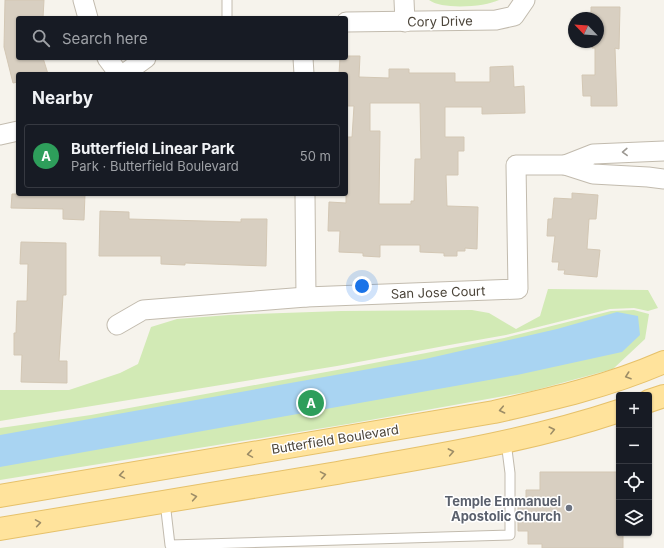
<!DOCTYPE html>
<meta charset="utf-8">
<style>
body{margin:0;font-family:Inter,sans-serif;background:#20242c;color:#f1f3f6}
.controls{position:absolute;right:12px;bottom:12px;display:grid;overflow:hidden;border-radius:4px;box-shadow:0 1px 3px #0004}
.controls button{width:36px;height:36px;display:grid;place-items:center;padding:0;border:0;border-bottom:1px solid #363941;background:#171b24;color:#f1f3f6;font:20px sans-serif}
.compass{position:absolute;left:568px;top:12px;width:36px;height:36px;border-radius:50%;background:#171b24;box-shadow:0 1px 3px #0004;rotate:295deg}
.you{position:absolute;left:362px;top:286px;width:14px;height:14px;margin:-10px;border:3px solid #fff;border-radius:50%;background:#1a73e8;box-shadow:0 0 0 6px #1a73e833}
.badge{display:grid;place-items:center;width:26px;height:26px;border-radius:50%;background:#b45309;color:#fff;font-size:13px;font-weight:700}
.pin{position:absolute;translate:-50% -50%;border:2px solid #fff;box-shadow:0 1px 4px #0006}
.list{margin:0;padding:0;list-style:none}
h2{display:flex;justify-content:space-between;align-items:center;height:52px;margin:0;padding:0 16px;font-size:17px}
h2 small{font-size:13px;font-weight:400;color:#9ea1a6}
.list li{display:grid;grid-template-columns:26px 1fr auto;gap:12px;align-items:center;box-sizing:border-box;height:64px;margin:0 8px 8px;padding:0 8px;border:1px solid #363941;border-radius:4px}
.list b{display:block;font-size:15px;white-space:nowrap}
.list p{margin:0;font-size:13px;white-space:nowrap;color:#9ea1a6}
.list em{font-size:13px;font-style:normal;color:#9ea1a6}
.icon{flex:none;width:22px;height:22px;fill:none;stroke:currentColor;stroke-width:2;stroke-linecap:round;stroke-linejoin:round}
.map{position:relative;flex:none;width:664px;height:548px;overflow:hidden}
.search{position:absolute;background:#171b24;box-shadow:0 1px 3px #0004;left:16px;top:16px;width:332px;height:44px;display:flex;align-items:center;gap:10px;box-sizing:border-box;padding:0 14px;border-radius:4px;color:#9ea1a6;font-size:15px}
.panel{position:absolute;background:#171b24;box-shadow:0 1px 3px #0004;left:16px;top:72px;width:332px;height:124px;border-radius:4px}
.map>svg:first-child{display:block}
</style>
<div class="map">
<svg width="664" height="548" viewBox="0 0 664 548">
<rect width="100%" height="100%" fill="#f6f3ec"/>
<g fill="#d2eab5">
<path d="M429,0H499C485,7 442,10 429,0Z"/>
<polygon points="548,289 648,290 658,308 648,311 634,308 610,309 506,335 455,344 337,366 0,421 0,390 69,390 120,373 138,364 151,327 177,319 229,315 341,311 472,310 489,313 516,329 540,316"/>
<polygon points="634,310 649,314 645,339 613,369 532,391 348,424 0,480 0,428 91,415 348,368 504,338 611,311"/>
</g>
<polygon fill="#a9d4f2" points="617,312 638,316 640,335 622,352 517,375 0,467 0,435 425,359 557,329"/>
<g fill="#d8cfc1" stroke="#d3c7b4" fill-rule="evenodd">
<polygon points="5,0 44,0 43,18 18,18 18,58 43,58 48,74 18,74 18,82 13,83 4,47"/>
<polygon points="591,7 620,7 619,49 615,48 617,106 591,106 591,96 583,96 582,75 595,75 595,48 592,48 592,42 598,42 598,18 591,18"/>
<rect x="571" y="19" width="3" height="20"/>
<path d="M346,56H360L359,77L389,78V69H409V73H455V82H490V67L513,66L514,87L524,86L525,113L482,114V107H445V137H464V151H458V175H446L447,206L478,207L477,249L465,248V251H457V256H444V253L420,252V245H380V257L363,256V253L339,252L340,231H328L329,202L346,203V137H352L354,106H346V74H339L340,58H346ZM370,103H420L421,159H415L414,201H411V204H379L380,131H370Z"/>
<polygon points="572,193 598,195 596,219 589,219 587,249 600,250 597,277 564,274 565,270 558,270 559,262 552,262 555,236 547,236 548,219 552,219 554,198 572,199"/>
<polygon points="12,194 85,194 84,220 63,219 63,209 11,208"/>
<polygon points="100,211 129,212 129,219 241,222 241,219 267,219 266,266 185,263 185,265 161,264 161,256 99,256"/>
<polygon points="21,242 66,243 66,295 63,295 59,361 67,361 67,383 21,382 22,355 14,355 14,333 16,333 17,301 27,301 28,264 20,264"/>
<polygon points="540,472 619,472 619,533 623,533 623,548 542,548 542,544 528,544 528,531 518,531 518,506 526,506 526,490 540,490"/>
</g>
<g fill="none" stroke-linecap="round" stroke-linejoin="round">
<g stroke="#c2bbae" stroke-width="11">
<g id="lane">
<polyline points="227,0 227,18"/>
<polyline points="165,502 170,545 510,535 510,473 506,442"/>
</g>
</g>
<g stroke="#c2bbae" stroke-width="21">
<g id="street">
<polyline points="83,0 88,18"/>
<polyline points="404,0 405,22"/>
<polyline points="346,22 496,20 514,16 525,0"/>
<polyline points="107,58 119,74"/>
<polyline points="303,58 304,74"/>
<polyline points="124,74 146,58"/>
<polyline points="0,135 18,131"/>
<polyline points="565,165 593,154 664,151"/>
<polyline points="305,194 306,297"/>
<polyline points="117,325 143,310 306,297 518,289 516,165 565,165 593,174 648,177 664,179"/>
</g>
</g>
<g stroke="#e6c16a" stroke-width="24">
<g id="primary">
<polyline points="649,401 664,396"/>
<path d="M0,496L494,412C552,399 609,386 664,362"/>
<path d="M0,529C110,511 221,492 331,474C428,457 526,442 619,411"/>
</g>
</g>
<use href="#lane" stroke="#fff" stroke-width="9"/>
<use href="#street" stroke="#fff" stroke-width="19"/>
<use href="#primary" stroke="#ffe39c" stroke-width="22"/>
</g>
<defs><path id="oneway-chevron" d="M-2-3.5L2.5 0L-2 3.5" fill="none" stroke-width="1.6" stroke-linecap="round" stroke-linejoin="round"/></defs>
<use stroke="#9c9892" href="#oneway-chevron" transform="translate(625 152) rotate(178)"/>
<g stroke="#9c8c66">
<use href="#oneway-chevron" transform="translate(628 376) rotate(161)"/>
<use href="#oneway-chevron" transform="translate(502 410) rotate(168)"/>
<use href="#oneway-chevron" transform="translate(552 430) rotate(-14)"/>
<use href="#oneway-chevron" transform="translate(451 452) rotate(-11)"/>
<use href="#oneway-chevron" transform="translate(250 454) rotate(171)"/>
<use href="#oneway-chevron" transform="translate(122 475) rotate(171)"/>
<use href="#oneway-chevron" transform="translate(323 475) rotate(-10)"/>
<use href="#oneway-chevron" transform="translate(194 497) rotate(-10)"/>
<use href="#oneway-chevron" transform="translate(38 523) rotate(-9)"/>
</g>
<circle fill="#6b7280" stroke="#fff" stroke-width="1.5" cx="569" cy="508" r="4"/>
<g text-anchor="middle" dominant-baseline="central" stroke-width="3" stroke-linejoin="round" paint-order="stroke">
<g font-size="13" fill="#4b4439" stroke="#fff">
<text transform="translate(440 21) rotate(-1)">Cory Drive</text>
<text transform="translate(438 292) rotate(-2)">San Jose Court</text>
<text transform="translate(335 439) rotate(-9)">Butterfield Boulevard</text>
</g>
<g font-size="13" font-weight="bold" fill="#5b616d" stroke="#fff" text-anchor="end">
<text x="561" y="501">Temple Emmanuel<tspan x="561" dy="15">Apostolic Church</tspan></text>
</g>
</g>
</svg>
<div class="controls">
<button>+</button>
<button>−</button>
<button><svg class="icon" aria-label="locate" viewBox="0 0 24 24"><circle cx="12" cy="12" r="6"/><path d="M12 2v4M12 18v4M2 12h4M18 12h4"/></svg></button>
<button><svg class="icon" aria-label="layers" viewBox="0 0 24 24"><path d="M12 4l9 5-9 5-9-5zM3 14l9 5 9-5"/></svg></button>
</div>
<svg class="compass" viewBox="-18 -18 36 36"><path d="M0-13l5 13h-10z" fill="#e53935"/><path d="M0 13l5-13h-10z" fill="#9ea1a6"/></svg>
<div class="you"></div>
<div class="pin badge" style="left:311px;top:403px;background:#2e9e5b">A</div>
<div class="search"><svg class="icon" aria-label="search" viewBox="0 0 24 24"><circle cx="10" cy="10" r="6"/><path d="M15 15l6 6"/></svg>Search here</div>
<section class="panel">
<h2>Nearby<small></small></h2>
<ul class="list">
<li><span class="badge" style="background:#2e9e5b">A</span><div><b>Butterfield Linear Park</b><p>Park · Butterfield Boulevard</p></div><em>50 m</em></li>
</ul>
</section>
</div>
